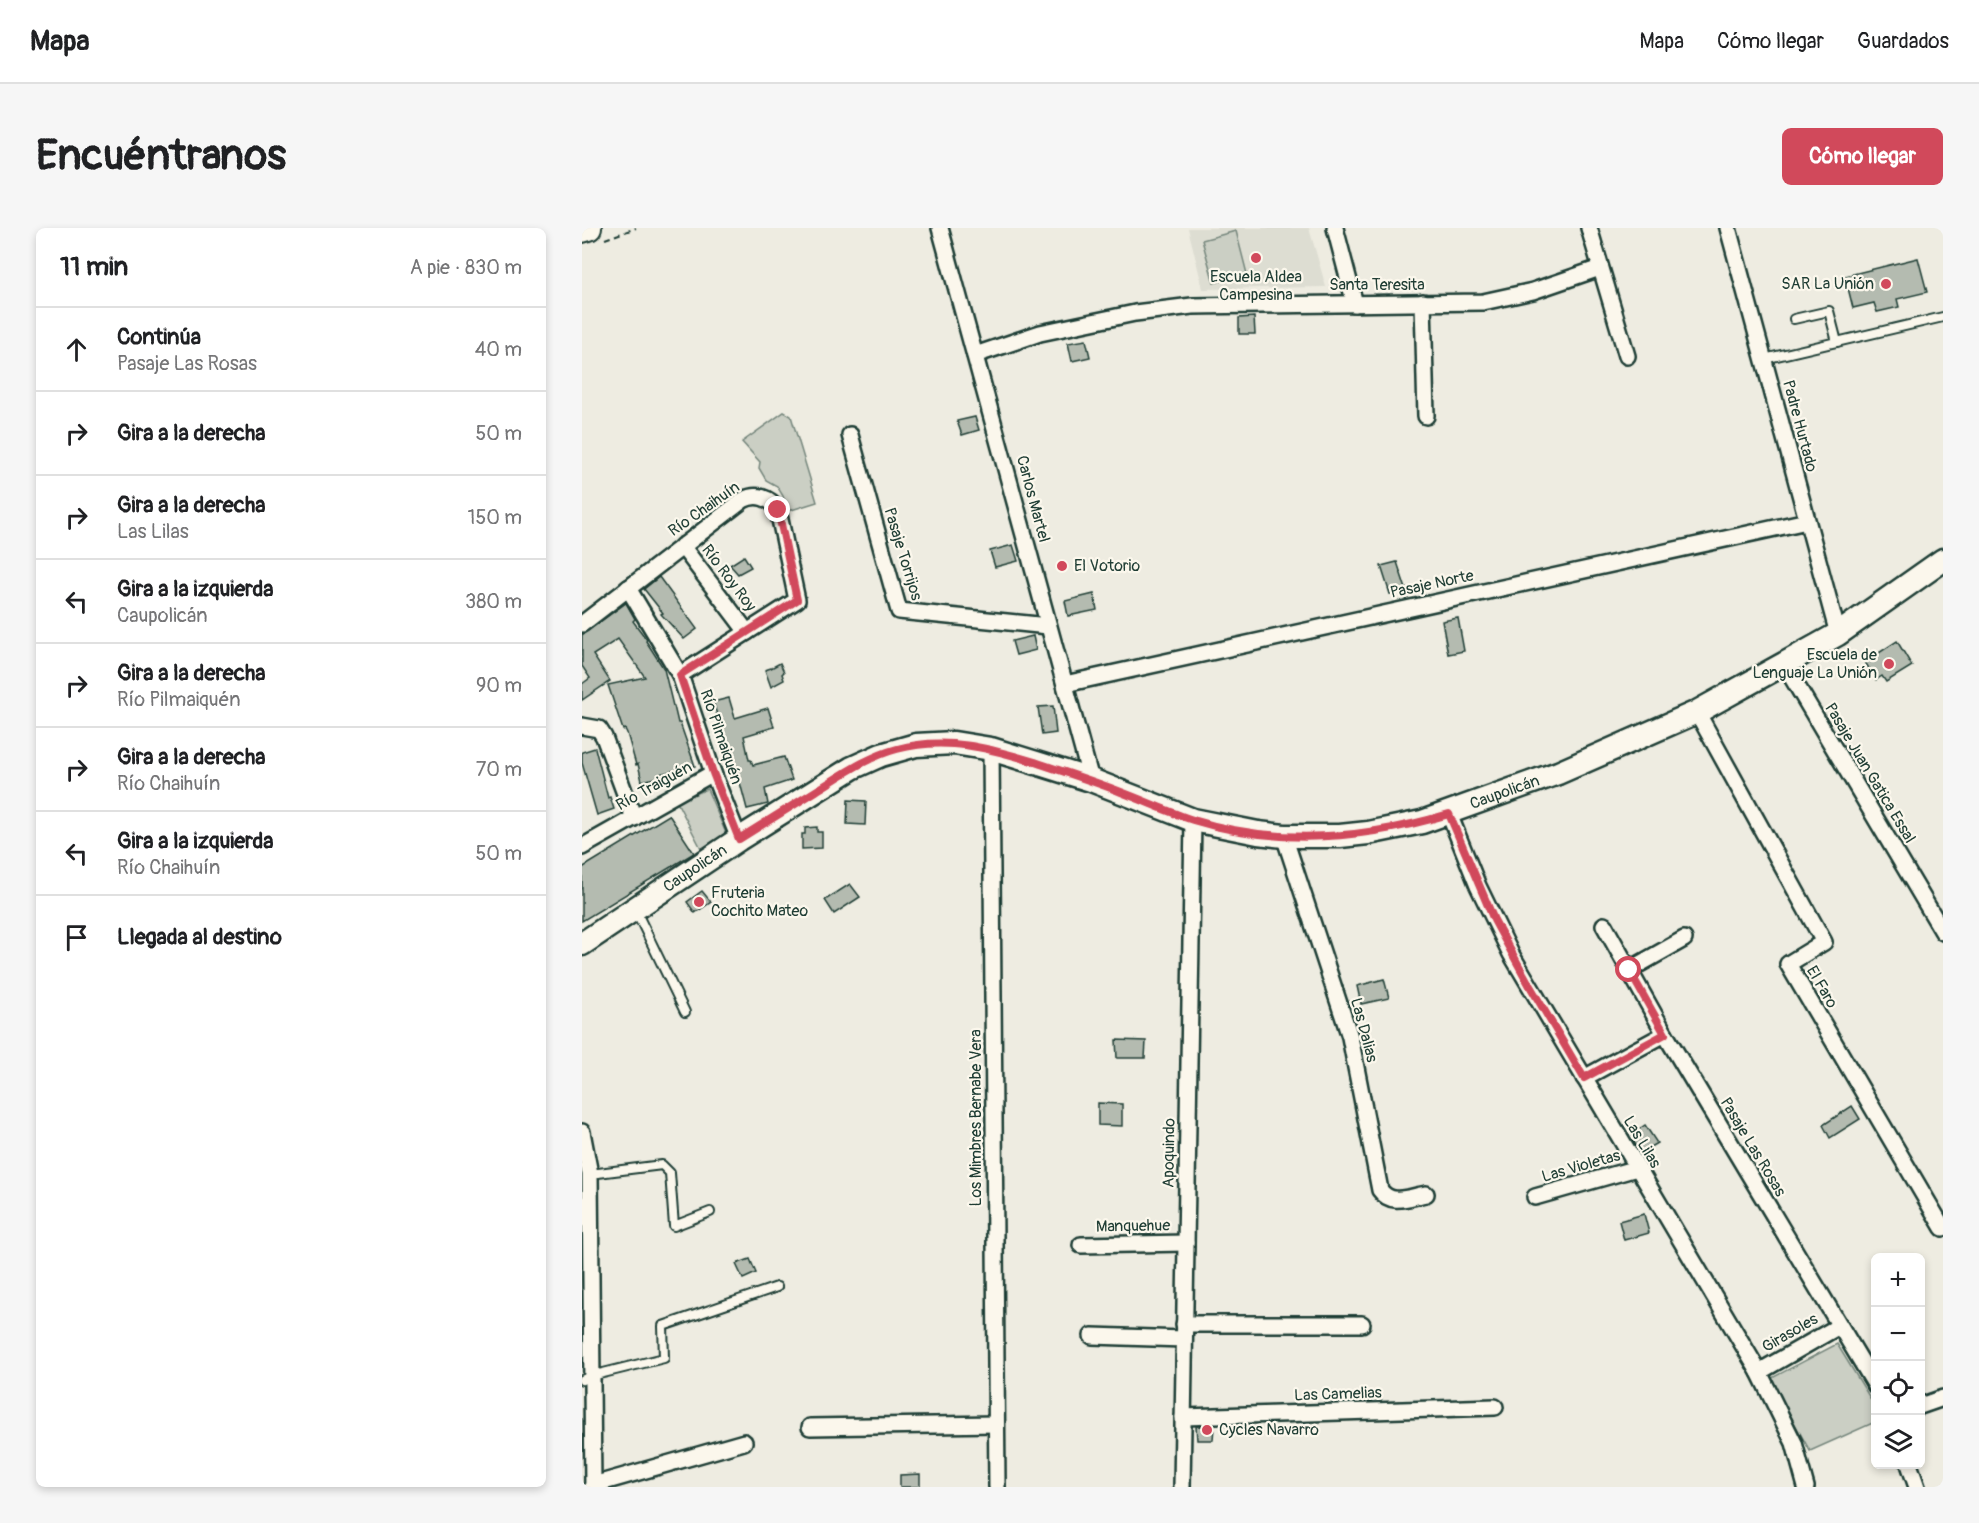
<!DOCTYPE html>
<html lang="es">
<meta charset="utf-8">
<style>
body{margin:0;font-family:Pangolin,sans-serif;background:#f6f6f6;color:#202124}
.controls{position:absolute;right:18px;bottom:18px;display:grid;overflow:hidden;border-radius:9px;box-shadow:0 3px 9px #0003}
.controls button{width:54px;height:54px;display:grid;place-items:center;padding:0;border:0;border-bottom:2px solid #e0e0e0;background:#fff;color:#202124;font:30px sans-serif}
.stop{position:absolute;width:18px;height:18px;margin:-14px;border:4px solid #d1495b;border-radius:50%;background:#fff}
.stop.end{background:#d1495b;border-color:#fff;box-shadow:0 2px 6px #0008}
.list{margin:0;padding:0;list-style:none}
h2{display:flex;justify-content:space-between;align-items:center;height:78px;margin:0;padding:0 24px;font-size:26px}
h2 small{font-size:20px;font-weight:400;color:#757577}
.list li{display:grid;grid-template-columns:39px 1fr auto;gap:18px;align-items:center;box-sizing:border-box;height:84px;padding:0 24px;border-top:2px solid #e0e0e0}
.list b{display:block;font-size:22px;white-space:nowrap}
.list p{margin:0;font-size:20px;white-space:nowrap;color:#757577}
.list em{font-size:20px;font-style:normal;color:#757577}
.icon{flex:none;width:33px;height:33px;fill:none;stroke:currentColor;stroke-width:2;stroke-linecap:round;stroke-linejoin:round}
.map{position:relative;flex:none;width:1361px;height:1259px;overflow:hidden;border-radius:9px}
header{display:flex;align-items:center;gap:36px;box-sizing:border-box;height:84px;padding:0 30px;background:#fff;border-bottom:2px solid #e0e0e0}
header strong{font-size:28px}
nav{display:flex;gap:33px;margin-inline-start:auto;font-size:21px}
.intro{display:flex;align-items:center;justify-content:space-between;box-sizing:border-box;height:144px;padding:0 36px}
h1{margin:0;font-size:42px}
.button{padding:15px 27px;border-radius:9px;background:#d1495b;color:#fff;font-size:21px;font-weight:700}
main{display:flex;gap:36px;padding:0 36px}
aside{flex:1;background:#fff;border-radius:9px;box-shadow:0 3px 9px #0003}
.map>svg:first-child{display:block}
</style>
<header>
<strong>Mapa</strong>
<nav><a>Mapa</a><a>Cómo llegar</a><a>Guardados</a></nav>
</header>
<div class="intro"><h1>Encuéntranos</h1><a class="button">Cómo llegar</a></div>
<main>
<aside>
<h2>11 min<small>A pie · 830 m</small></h2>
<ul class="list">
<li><svg class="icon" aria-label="ahead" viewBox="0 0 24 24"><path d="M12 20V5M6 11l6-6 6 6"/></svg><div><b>Continúa</b><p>Pasaje Las Rosas</p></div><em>40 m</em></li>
<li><svg class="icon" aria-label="right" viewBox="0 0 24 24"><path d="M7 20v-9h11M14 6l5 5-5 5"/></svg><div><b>Gira a la derecha</b></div><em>50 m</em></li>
<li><svg class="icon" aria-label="right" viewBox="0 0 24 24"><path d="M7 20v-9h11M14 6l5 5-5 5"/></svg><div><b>Gira a la derecha</b><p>Las Lilas</p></div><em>150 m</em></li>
<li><svg class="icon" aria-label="left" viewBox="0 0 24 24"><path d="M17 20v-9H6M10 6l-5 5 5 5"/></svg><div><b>Gira a la izquierda</b><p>Caupolicán</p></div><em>380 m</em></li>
<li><svg class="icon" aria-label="right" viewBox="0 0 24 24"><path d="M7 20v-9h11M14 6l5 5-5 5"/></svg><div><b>Gira a la derecha</b><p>Río Pilmaiquén</p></div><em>90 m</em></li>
<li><svg class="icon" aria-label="right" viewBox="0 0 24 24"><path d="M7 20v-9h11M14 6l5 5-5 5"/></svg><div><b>Gira a la derecha</b><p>Río Chaihuín</p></div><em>70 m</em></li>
<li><svg class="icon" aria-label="left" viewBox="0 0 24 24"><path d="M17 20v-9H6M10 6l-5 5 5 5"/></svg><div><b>Gira a la izquierda</b><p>Río Chaihuín</p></div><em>50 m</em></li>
<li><svg class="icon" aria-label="arrive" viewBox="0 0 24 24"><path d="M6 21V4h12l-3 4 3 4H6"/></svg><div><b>Llegada al destino</b></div></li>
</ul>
</aside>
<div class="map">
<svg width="1361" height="1259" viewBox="0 0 1361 1259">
<rect width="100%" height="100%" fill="#eeece1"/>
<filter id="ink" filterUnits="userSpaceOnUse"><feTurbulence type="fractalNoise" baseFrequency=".0167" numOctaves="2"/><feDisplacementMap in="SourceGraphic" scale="12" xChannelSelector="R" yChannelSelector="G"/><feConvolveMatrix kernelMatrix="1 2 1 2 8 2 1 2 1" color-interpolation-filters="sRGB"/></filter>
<g filter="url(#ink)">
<polygon fill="#ddddd2" points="606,0 727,0 744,59 621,61"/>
<g fill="#cbcfc4" stroke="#75867c" stroke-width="1.5">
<polygon points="654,3 665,46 632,55 620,12"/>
<polygon points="202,184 209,188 235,274 206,283 201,268 195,258 184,252 177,240 178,234 160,214"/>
<polygon points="125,561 146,610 121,624 95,574"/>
<polygon points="1255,1116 1293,1178 1293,1194 1228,1223 1188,1151"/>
</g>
<g fill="#b4bbb0" stroke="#1f3d34" stroke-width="1.5">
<polygon points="1336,30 1345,64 1315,71 1317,79 1295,84 1292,75 1271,80 1263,48"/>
<polygon points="672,89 673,106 657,106 657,90"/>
<polygon points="504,112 508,129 490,133 486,115"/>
<polygon points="393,189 397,202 380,207 375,193"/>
<polygon points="431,317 436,333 413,339 408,323"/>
<polygon points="162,328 169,339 156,346 148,337"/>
<polygon points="815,334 824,361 808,366 799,338"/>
<polygon points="77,349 115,401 102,411 79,386 81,385 62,361"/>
<polygon points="512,366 515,382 486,388 483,373"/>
<polygon points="44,375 53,391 51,393 65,412 64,413 82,441 91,478 92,478 96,495 98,495 113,538 77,546 78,549 60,553 56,536 54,537 45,505 43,501 41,502 26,457 63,449 36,411 11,427 28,453 0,472 0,456 8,450 0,438 0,407"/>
<polygon points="876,390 882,423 866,426 860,393"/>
<polygon points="451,408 454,422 434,427 430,413"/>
<polygon points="1315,413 1330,438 1304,454 1300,448 1294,452 1283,434"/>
<polygon points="198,435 202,444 200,446 202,452 189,459 183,442 189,440"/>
<polygon points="147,470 153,490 186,480 192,499 162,508 167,532 169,532 171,537 202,529 210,552 183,561 186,576 165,581 156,547 154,548 131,474"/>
<polygon points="471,478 474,505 460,507 456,479"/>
<polygon points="13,520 26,570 28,569 32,581 15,587 0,535 0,524"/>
<polygon points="266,572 284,573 283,597 265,596"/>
<polygon points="87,587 112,625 0,693 0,640"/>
<polygon points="235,599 235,604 240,604 240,620 220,621 220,606 223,606 223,600"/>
<polygon points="268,656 278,669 252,686 243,672"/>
<polygon points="120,663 129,674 113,685 105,674"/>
<polygon points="802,751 807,770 779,776 775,758"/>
<polygon points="534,812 564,813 563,830 535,830"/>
<polygon points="516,875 540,876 540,898 516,897"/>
<polygon points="1270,878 1278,891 1248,910 1241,897"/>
<polygon points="1063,897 1075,915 1058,925 1051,912 1053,911 1050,906"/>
<polygon points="1062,986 1067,1005 1042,1012 1037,993"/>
<polygon points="168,1031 174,1045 161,1051 154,1036"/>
<polygon points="614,1198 632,1198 631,1212 615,1212"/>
<polygon points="338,1246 338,1259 318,1259 318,1247"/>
</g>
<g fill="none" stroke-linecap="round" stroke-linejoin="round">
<g stroke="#1f3d34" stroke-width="12">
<g id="lane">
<polyline points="1212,91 1247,83 1255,114"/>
<polyline points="1182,131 1361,89"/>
<polyline points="54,683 103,784"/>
<polyline points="8,946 80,937 88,945 92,998 128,984"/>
<polyline points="0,1152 9,1148 82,1130 81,1098 195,1059"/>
</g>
</g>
<g stroke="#1f3d34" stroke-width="20">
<g id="street">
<polyline points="358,0 509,552"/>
<polyline points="753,0 773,76"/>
<polyline points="1007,0 1045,128"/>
<polyline points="1146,0 1256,406"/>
<polyline points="841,74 844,188"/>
<polyline points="393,127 458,105 553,85 610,78 901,74 951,63 1018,40"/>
<polyline points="268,207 317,383 466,398"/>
<polyline points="100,318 165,404"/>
<polyline points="46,360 98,447 131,545 157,611"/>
<path d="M0,396L161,272C174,265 188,269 196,282L215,372L98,447"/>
<polyline points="1202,436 1361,704"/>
<polyline points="483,456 1225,293"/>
<polyline points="1115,484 1242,714 1206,736 1361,1000"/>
<polyline points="0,498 17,501 22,509 52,590"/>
<polyline points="409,521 415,1259"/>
<polyline points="867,586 896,658 929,726 1177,1144 1212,1215 1224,1259"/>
<path d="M702,608L768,809L798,962C809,978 827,969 844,966"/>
<polyline points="0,619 131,545"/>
<polyline points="1022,697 1083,806 1294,1158"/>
<polyline points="1047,742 1102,711"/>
<polyline points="1002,850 1083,806"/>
<polyline points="0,904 8,946 11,1259"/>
<polyline points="953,969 1055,940"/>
<polyline points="499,1017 604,1015"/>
<polyline points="602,1096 780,1096"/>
<polyline points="510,1108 602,1111"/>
<polyline points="1177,1144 1257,1098"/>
<polyline points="1338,1178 1361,1170"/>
<polyline points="601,1189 913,1179"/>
<polyline points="228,1199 414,1196"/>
<polyline points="1327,1236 1335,1259"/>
<polyline points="11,1257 162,1214"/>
<polyline points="600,1259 611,592"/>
</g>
</g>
<g stroke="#1f3d34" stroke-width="27">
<g id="secondary">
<path id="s1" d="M0,716L157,611L270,540L299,527L334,517L372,515L409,521L509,552L611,592L676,605L702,608H758L786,605L840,594L976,545L1115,484L1256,406L1361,332"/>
</g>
</g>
<g stroke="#1f3d34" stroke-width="28">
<polyline id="primary" points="0,2 7,0"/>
</g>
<polyline stroke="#1f3d34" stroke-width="2" stroke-dasharray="6 4.5" stroke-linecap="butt" points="23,11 54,0"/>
<use href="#lane" stroke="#fbf7ec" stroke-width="8"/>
<use href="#street" stroke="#fbf7ec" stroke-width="15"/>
<use href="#secondary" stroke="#fbf7ec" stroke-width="22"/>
<use href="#primary" stroke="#fbf7ec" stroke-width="24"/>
</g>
</g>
<g fill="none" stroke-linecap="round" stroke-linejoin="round" filter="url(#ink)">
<path stroke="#d1495b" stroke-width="8" d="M196,282L215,372L98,447L131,545L157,611C183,595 208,579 234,563C260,547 285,529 315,521C363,508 407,520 453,534C482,544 511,553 539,564C563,573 587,584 611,592C695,618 784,611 867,586L912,692L948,758L1002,850L1083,806L1047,742"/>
</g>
<g fill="#d1495b" stroke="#fbf7ec" stroke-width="2">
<circle cx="674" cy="30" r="6"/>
<circle cx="1304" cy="56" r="6"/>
<circle cx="480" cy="338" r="6"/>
<circle cx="1307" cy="436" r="6"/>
<circle cx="117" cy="674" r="6"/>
<circle cx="625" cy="1202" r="6"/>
</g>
<g text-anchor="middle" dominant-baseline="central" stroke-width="4.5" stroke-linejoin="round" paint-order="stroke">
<g font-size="16" fill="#1f3d34" stroke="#fbf7ec" text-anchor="start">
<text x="674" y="49" text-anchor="middle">Escuela Aldea<tspan x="674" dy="18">Campesina</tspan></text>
<text x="1292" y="56" text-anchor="end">SAR La Unión</text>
<text x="492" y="338">El Votorio</text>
<text x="1295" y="427" text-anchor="end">Escuela de<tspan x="1295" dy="18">Lenguaje La Unión</tspan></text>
<text x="129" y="665">Fruteria<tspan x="129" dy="18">Cochito Mateo</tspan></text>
<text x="637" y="1202">Cycles Navarro</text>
</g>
<g font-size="16" fill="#1f3d34" stroke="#fbf7ec">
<text x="795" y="57">Santa Teresita</text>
<text transform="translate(1218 198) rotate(75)">Padre Hurtado</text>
<text transform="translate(451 271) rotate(75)">Carlos Martel</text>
<text transform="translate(122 281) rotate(-35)">Río Chaihuín</text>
<text transform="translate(321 326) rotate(73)">Pasaje Torrijos</text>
<text transform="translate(147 350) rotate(53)">Río Roy Roy</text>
<text transform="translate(850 356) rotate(-12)">Pasaje Norte</text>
<text transform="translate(139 509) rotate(71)">Río Pilmaiquén</text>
<text transform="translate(1288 545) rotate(59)">Pasaje Juan Gatica Essal</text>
<text transform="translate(72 558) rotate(-29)">Río Traiguén</text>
<text stroke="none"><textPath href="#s1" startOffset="1000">Caupolicán</textPath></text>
<text stroke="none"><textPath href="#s1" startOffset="136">Caupolicán</textPath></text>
<text transform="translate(1240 759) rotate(60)">El Faro</text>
<text transform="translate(782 802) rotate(75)">Las Dalias</text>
<text transform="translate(394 890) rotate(-90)">Los Mimbres Bernabe Vera</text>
<text transform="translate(1060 914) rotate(59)">Las Lilas</text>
<text transform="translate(1171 919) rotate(59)">Pasaje Las Rosas</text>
<text transform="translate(587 925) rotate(-89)">Apoquindo</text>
<text transform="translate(999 938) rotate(-16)">Las Violetas</text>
<text transform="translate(551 998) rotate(-1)">Manquehue</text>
<text transform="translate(1208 1105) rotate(-30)">Girasoles</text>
<text transform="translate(756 1166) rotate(-2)">Las Camelias</text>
</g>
</g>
</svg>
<div class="controls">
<button>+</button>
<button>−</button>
<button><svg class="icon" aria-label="locate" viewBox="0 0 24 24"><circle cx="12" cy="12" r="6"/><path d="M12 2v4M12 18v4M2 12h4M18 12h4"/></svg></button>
<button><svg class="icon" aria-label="layers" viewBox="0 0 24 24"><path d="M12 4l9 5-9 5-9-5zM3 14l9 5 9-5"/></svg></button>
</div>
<div class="stop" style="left:1047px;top:742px"></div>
<div class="stop end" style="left:196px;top:282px"></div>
</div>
</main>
